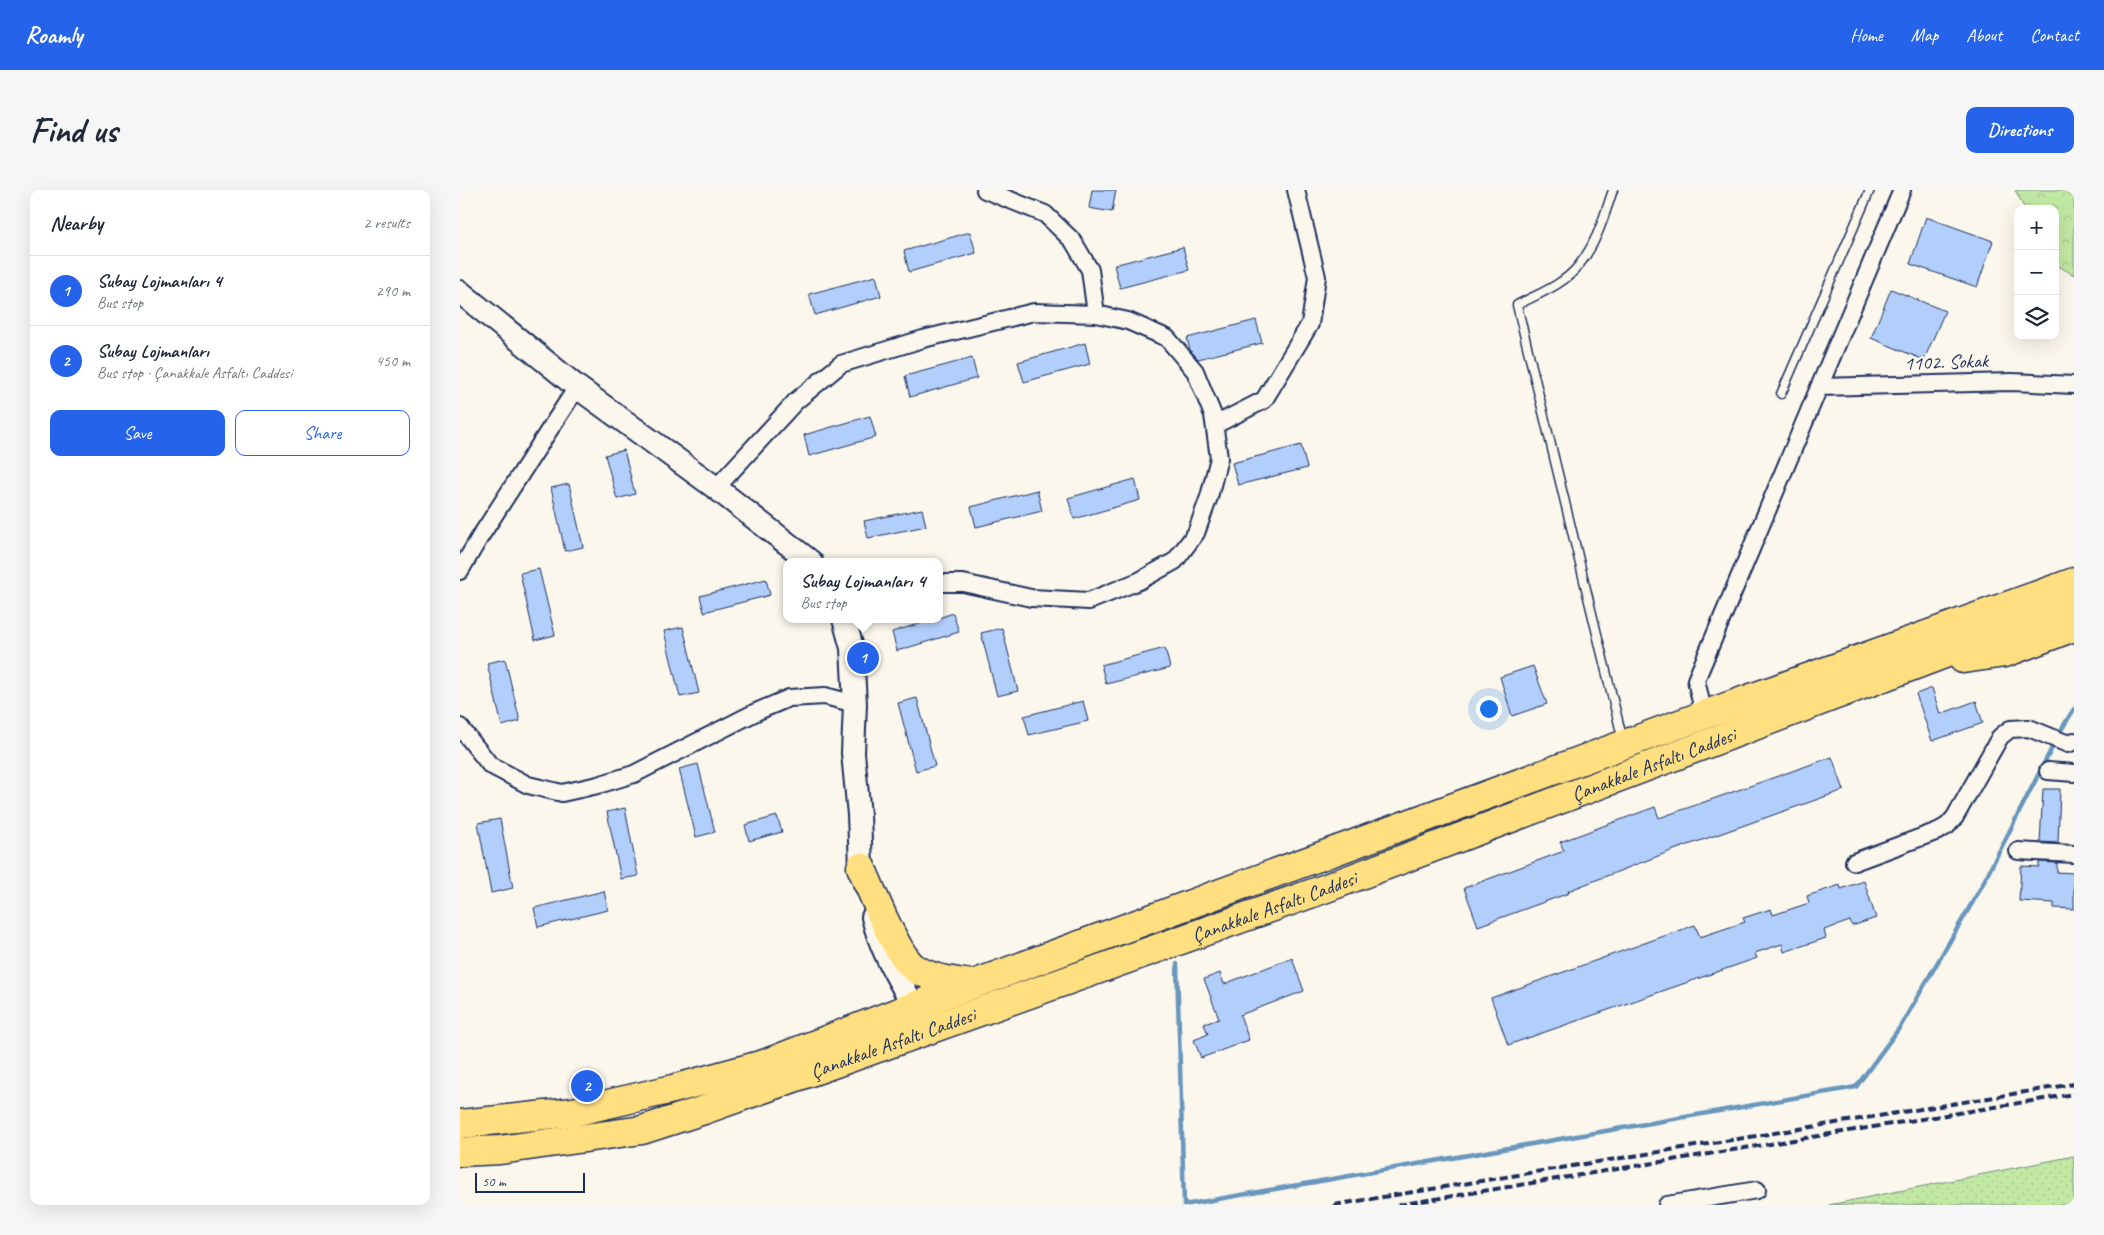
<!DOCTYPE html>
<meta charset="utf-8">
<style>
body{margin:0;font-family:Caveat,sans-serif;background:#f6f6f7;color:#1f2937}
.controls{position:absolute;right:15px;top:15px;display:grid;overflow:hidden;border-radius:10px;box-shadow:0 5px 20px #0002}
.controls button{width:45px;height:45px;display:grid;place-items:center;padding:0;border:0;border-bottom:1px solid #e0e1e3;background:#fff;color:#1f2937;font:25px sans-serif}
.scale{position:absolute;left:15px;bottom:12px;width:110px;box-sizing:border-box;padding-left:5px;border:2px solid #1b2f5e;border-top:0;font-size:14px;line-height:18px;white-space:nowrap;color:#1b2f5e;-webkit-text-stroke:4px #fbf7ec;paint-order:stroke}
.you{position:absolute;left:1028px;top:518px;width:18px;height:18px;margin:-12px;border:4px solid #fff;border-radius:50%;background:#1a73e8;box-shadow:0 0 0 8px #1a73e833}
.badge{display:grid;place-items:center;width:32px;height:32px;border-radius:50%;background:#2563eb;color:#fff;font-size:16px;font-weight:700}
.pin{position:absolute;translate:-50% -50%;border:2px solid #fff;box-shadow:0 1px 5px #0006}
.popup{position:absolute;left:323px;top:368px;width:160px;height:65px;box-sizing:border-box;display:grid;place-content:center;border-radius:10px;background:#fff;filter:drop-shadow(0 1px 4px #0005);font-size:16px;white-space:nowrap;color:#747a83}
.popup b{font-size:19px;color:#1f2937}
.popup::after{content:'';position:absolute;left:50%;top:100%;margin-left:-10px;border:10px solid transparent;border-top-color:#fff}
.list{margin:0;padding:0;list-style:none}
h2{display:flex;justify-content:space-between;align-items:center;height:65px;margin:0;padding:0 20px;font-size:21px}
h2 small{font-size:16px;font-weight:400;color:#747a83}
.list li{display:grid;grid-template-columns:32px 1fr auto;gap:15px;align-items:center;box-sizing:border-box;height:70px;padding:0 20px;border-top:1px solid #e0e1e3}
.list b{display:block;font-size:19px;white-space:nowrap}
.list p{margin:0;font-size:16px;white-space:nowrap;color:#747a83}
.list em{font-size:16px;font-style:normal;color:#747a83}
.actions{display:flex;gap:10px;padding:15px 20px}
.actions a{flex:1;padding:11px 0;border:1px solid #2563eb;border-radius:10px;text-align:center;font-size:18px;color:#2563eb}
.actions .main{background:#2563eb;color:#fff}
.icon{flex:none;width:28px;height:28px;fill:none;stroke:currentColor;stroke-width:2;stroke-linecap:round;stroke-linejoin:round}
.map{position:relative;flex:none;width:1614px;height:1015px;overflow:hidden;border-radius:10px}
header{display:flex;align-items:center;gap:30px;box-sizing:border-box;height:70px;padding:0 25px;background:#2563eb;color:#fff}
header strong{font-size:24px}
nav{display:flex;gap:28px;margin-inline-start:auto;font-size:18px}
.intro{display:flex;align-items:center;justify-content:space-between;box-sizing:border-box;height:120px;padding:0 30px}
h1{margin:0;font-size:35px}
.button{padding:12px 22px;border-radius:10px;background:#2563eb;color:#fff;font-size:18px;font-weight:700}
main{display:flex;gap:30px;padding:0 30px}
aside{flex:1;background:#fff;border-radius:10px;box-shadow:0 5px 20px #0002}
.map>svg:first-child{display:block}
</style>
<header>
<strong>Roamly</strong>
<nav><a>Home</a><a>Map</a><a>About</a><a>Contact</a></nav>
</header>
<div class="intro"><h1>Find us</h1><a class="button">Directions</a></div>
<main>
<aside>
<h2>Nearby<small>2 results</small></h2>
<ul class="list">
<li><span class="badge">1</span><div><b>Subay Lojmanları 4</b><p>Bus stop</p></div><em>290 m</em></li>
<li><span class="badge">2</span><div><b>Subay Lojmanları</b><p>Bus stop · Çanakkale Asfaltı Caddesi</p></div><em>450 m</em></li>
</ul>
<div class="actions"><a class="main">Save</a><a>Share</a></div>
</aside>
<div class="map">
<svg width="1614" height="1015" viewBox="0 0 1614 1015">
<defs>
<pattern id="grass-dots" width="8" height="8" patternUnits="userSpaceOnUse" patternTransform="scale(1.25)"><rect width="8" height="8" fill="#c2e9a4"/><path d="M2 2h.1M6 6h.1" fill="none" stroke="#a6c890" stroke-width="1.8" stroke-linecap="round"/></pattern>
<pattern id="park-crowns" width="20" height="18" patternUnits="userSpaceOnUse" patternTransform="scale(1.25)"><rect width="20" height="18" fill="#c2e9a4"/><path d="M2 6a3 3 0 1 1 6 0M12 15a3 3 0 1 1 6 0" fill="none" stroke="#a6c890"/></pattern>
</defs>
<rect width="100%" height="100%" fill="#fbf7ec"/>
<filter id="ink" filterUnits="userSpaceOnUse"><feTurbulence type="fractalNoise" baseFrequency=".02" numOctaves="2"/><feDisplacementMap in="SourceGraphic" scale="10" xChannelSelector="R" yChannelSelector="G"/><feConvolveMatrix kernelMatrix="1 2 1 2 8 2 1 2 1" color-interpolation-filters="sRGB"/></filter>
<g filter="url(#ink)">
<polygon fill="url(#grass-dots)" stroke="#6e8c81" points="1614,966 1614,1015 1369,1015"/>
<polygon fill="url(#park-crowns)" stroke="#6e8c81" points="1555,0 1614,0 1614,85 1595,74 1595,19 1565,19"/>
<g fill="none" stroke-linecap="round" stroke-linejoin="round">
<g stroke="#6896bd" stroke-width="4.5">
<polyline points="1598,545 1614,519"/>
<polyline points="717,774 724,1014"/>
<polyline points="724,1015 1396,897 1440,837 1519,701 1595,552"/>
</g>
</g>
<g fill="#b2cefb" stroke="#1b2f5e">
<polygon points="632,0 656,0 652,22 629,18"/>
<polygon points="1466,27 1533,51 1517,97 1450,74"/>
<polygon points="510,42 516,63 449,82 444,61"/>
<polygon points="723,57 729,80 660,98 654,75"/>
<polygon points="416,86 421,106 355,125 349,104"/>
<polygon points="1431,99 1485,121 1464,170 1411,148"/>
<polygon points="796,130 802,153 738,169 730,160 727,148"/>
<polygon points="625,153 630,174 564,192 558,172"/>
<polygon points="512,168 517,188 450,207 445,186"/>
<polygon points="410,226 416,247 349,266 344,245"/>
<polygon points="841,255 847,278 778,295 772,273"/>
<polygon points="164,260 175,304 157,309 145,265"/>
<polygon points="675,289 680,310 614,329 608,308"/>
<polygon points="109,294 123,357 105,361 91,298"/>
<polygon points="577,300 582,321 516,337 511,317"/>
<polygon points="462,319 466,336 408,348 404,331"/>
<polygon points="79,379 95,445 75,450 60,383"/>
<polygon points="306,389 310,405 244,422 240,406"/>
<polygon points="493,423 499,442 437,461 432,442 474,429 479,429 479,428"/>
<polygon points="223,437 239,503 220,507 204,441"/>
<polygon points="542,438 558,501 537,506 521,443"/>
<polygon points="705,458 710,478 646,494 641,475"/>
<polygon points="45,469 60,531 42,536 27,473"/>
<polygon points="1073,476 1087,514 1052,526 1040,487"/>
<polygon points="1472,498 1480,524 1516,511 1523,533 1472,551 1456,504"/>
<polygon points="457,508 475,576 456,581 438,513"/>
<polygon points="623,511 628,531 569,545 564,526"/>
<polygon points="1372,567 1384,600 1211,661 1108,701 1109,703 1018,736 1004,698 1104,661 1100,652 1195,617 1199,628"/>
<polygon points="238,574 255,642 236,647 219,579"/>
<polygon points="1583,599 1600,599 1598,653 1580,652"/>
<polygon points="165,618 178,686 161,689 147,622"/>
<polygon points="317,626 322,642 289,651 285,635"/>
<polygon points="40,629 53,698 31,703 18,633"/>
<polygon points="1579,672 1597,673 1597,682 1614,683 1614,719 1594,718 1594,713 1559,711 1561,676 1579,677"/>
<polygon points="1404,691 1416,728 1392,736 1390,731 1364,740 1366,748 1324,762 1322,754 1295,763 1297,768 1048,855 1031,808 1235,735 1240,747 1285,732 1283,728 1311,719 1313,725 1349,713 1347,706 1380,695 1381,699"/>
<polygon points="144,701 148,720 78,737 74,718"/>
<polygon points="832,768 844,801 780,825 789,850 741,868 734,850 748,844 744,834 759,829 744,789 760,783 764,794"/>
</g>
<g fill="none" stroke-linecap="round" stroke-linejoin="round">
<g stroke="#1b2f5e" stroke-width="11">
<g id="lane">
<path d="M1153,0C1144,26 1137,53 1119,75C1105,94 1078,104 1057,115L1163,551"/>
<polyline points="1321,204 1410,0"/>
</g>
</g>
<g stroke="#1b2f5e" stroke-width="20">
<g id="street">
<polyline points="525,0 585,24 613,51 630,80 636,124"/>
<polyline points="1359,197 1552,192 1614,195"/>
<polyline points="755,235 804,210 850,134 857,87 836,0"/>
<polyline points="256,298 336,211 381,174 463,149 574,122 636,124 668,131 707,148 735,181 753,225 759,268 749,307 736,343 715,371 679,391 629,411 571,408 503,393 479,393"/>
<polyline points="0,381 20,347 117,197"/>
<polyline points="1244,525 1236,490 1442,0"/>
<polyline points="0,537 30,575 68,595 102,603 138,595 174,584 296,522 329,508 365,506 395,514"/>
<polyline points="1588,581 1614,583"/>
<polyline points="1558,661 1614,664"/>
<polyline points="1394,672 1478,641 1487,636 1495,627 1540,547 1550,539 1569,538 1608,554 1614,551"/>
<polyline points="1207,1015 1297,1000"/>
</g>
</g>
<g stroke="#1b2f5e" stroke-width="26">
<g id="secondary">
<polyline points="0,102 117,197 256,298 351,372"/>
<polyline points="384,429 392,458 395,514 393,563 399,625 401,677 405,694"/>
<path d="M413,727C422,766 444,797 462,831"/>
</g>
</g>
<g stroke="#1b2f5e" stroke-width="31">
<g id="highway">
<polyline points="1503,469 1545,463 1614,437"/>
<path d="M401,677C412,700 436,767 456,779C472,789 492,791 511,794"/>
<polyline points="0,934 113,922 213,899 304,874 454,816 1244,525 1614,392"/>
<path id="s1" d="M0,962L40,960L182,940L244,920L861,700L1614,415"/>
</g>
</g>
<use href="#lane" stroke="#fbf7ec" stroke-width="8"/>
<use href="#street" stroke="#fbf7ec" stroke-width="16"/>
<use href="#secondary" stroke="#fbf7ec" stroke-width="22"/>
<use href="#highway" stroke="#ffdf80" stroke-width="28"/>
<g stroke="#1b2f5e" stroke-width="4" stroke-dasharray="8 4" stroke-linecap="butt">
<polyline points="874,1015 1614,894"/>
<polyline points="938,1015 1614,904"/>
</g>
</g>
</g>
<g text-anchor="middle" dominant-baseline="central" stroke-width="4.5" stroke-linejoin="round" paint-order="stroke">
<g font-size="20" fill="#1b2f5e" stroke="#fbf7ec">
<text transform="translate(1486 172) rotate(-2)">1102. Sokak</text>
<text stroke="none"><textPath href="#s1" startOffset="1259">Çanakkale Asfaltı Caddesi</textPath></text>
<text stroke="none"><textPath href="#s1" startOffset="854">Çanakkale Asfaltı Caddesi</textPath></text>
<text stroke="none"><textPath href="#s1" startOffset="449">Çanakkale Asfaltı Caddesi</textPath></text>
</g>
</g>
</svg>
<div class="controls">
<button>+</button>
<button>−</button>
<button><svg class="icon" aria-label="layers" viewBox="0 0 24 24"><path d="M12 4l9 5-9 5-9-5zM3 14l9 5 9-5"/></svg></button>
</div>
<div class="scale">50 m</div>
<div class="you"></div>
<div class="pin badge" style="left:403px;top:468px">1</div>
<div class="popup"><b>Subay Lojmanları 4</b>Bus stop</div>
<div class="pin badge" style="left:127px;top:896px">2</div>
</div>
</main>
